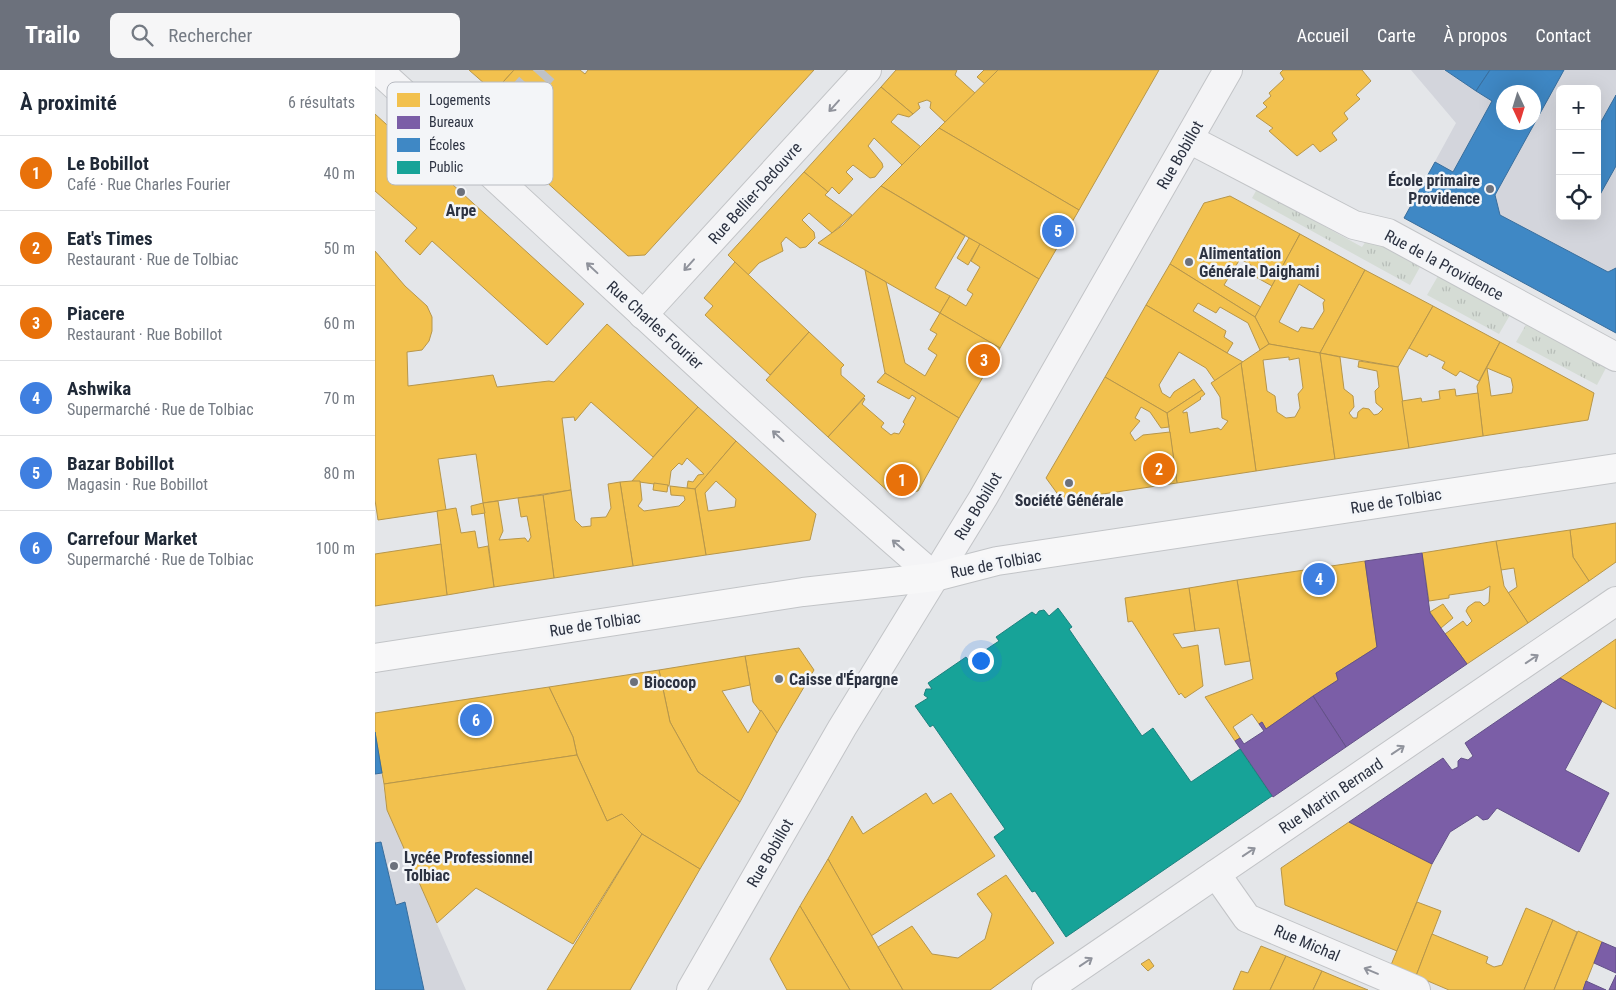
<!DOCTYPE html>
<html lang="fr">
<meta charset="utf-8">
<style>
body{margin:0;font-family:"Roboto Condensed",sans-serif;background:#f6f6f7;color:#1f2937}
.controls{position:absolute;right:15px;top:15px;display:grid;overflow:hidden;border-radius:8px;box-shadow:0 5px 20px #0002}
.controls button{width:45px;height:45px;display:grid;place-items:center;padding:0;border:0;border-bottom:1px solid #e0e1e3;background:#fff;color:#1f2937;font:25px sans-serif}
.compass{position:absolute;left:1121px;top:15px;width:45px;height:45px;border-radius:50%;background:#fff;box-shadow:0 5px 20px #0002;rotate:176deg}
.you{position:absolute;left:605px;top:590px;width:18px;height:18px;margin:-12px;border:4px solid #fff;border-radius:50%;background:#1a73e8;box-shadow:0 0 0 8px #1a73e833}
.badge{display:grid;place-items:center;width:32px;height:32px;border-radius:50%;background:#6c717c;color:#fff;font-size:16px;font-weight:700}
.pin{position:absolute;translate:-50% -50%;border:2px solid #fff;box-shadow:0 1px 5px #0006}
.list{margin:0;padding:0;list-style:none}
h2{display:flex;justify-content:space-between;align-items:center;height:65px;margin:0;padding:0 20px;font-size:21px}
h2 small{font-size:16px;font-weight:400;color:#747a83}
.list li{display:grid;grid-template-columns:32px 1fr auto;gap:15px;align-items:center;box-sizing:border-box;height:75px;padding:0 20px;border-top:1px solid #e0e1e3}
.list b{display:block;font-size:19px;white-space:nowrap}
.list p{margin:0;font-size:16px;white-space:nowrap;color:#747a83}
.list em{font-size:16px;font-style:normal;color:#747a83}
.icon{flex:none;width:28px;height:28px;fill:none;stroke:currentColor;stroke-width:2;stroke-linecap:round;stroke-linejoin:round}
.map{position:relative;flex:none;width:1241px;height:920px;overflow:hidden}
header{display:flex;align-items:center;gap:30px;box-sizing:border-box;height:70px;padding:0 25px;background:#6c717c;color:#fff}
header strong{font-size:24px}
nav{display:flex;gap:28px;margin-inline-start:auto;font-size:18px}
.search{width:350px;height:45px;background:#f6f6f7;display:flex;align-items:center;gap:12px;box-sizing:border-box;padding:0 18px;border-radius:8px;color:#747a83;font-size:19px}
main{display:flex}
aside{flex:1;background:#fff}
.map>svg:first-child{display:block}
</style>
<header>
<strong>Trailo</strong>
<div class="search"><svg class="icon" aria-label="search" viewBox="0 0 24 24"><circle cx="10" cy="10" r="6"/><path d="M15 15l6 6"/></svg>Rechercher</div>
<nav><a>Accueil</a><a>Carte</a><a>À propos</a><a>Contact</a></nav>
</header>
<main>
<aside>
<h2>À proximité<small>6 résultats</small></h2>
<ul class="list">
<li><span class="badge" style="background:#e8710a">1</span><div><b>Le Bobillot</b><p>Café · Rue Charles Fourier</p></div><em>40 m</em></li>
<li><span class="badge" style="background:#e8710a">2</span><div><b>Eat's Times</b><p>Restaurant · Rue de Tolbiac</p></div><em>50 m</em></li>
<li><span class="badge" style="background:#e8710a">3</span><div><b>Piacere</b><p>Restaurant · Rue Bobillot</p></div><em>60 m</em></li>
<li><span class="badge" style="background:#3f7fe0">4</span><div><b>Ashwika</b><p>Supermarché · Rue de Tolbiac</p></div><em>70 m</em></li>
<li><span class="badge" style="background:#3f7fe0">5</span><div><b>Bazar Bobillot</b><p>Magasin · Rue Bobillot</p></div><em>80 m</em></li>
<li><span class="badge" style="background:#3f7fe0">6</span><div><b>Carrefour Market</b><p>Supermarché · Rue de Tolbiac</p></div><em>100 m</em></li>
</ul>
</aside>
<div class="map">
<svg width="1241" height="920" viewBox="0 0 1241 920">
<defs>
<pattern id="grass-tufts" width="24" height="20" patternUnits="userSpaceOnUse" patternTransform="scale(1.25)"><rect width="24" height="20" fill="#d5dcd5"/><path d="M3 7l-1-3M5 7V3M7 7l1-3M15 17l-1-3M17 17v-4M19 17l1-3" fill="none" stroke="#b7bdb8"/></pattern>
</defs>
<rect width="100%" height="100%" fill="#e4e6e9"/>
<g fill="#d3d5dc" fill-rule="evenodd">
<path d="M1036,0H1241V263L1029,148L1081,53ZM1185,19H1222V146H1185ZM1128,22H1158V52H1128Z"/>
<polygon points="0,662 12,740 91,920 0,920"/>
</g>
<g fill="url(#grass-tufts)">
<polygon points="882,119 987,177 993,168 1045,197 1035,215 877,128"/>
<polygon points="1063,206 1135,245 1124,264 1052,225"/>
<polygon points="1152,253 1232,296 1222,315 1141,272"/>
</g>
<g fill="#f2c14e" stroke="#b7964a" fill-rule="evenodd">
<polygon points="94,0 139,0 119,22"/>
<polygon points="139,0 205,0 210,4 213,0 439,0 270,185 253,186 156,98 178,74 119,22"/>
<polygon points="521,0 582,0 580,5 600,23 571,53 555,38 556,32 552,30 543,33 545,38 538,44 506,17"/>
<polygon points="609,0 623,0 610,14 602,7"/>
<polygon points="623,0 784,0 704,140 564,58"/>
<polygon points="908,0 987,0 996,11 981,25 985,29 969,43 973,49 957,63 962,70 945,82 938,74 922,86 894,61 898,58 881,46 892,37 888,33 896,26 894,23 909,9 905,3"/>
<polygon points="506,17 538,44 534,47 523,44 516,52 546,77 527,95 499,68 493,76 507,93 508,97 500,107 495,108 478,95 471,102 478,109 464,124 457,117 453,122 429,102"/>
<polygon points="0,44 209,234 172,275 57,171 45,185 30,171 42,158 0,121"/>
<polygon points="564,58 704,140 664,209 506,116"/>
<polygon points="429,102 453,122 450,125 477,145 457,163 434,143 427,150 439,162 440,168 431,177 425,178 411,167 406,173 408,181 384,193 373,205 353,185"/>
<polygon points="506,116 590,166 560,218 575,226 565,243 443,173 468,155"/>
<polygon points="855,126 925,164 897,216 879,206 883,199 865,189 849,215 886,237 880,247 795,194 829,133"/>
<path d="M925,164L990,200L945,283L894,274L880,247ZM924,214L950,230L948,233L949,241L938,259L926,257L923,262L904,252Z"/>
<polygon points="594,168 605,174 593,195 582,188"/>
<polygon points="605,174 664,209 625,278 565,243 575,226 591,236 598,224 592,220 605,197 596,191"/>
<polygon points="0,181 30,216 52,236 57,247 57,261 54,271 47,280 32,282 33,316 118,305 122,317 174,311 179,312 232,254 323,337 278,387 216,332 200,351 199,347 187,348 196,420 108,433 101,384 63,389 71,440 3,450 0,430"/>
<polygon points="360,192 434,262 395,305 330,245 338,236 329,228"/>
<polygon points="795,194 880,247 894,274 885,280 873,253 845,237 841,243 823,233 818,241 851,261 849,267 858,273 852,283 771,235"/>
<polygon points="490,200 511,212 530,293 550,306 562,285 553,279 562,264 555,260 565,243 625,278 584,348 510,303"/>
<polygon points="990,200 1058,236 1023,297 945,283"/>
<polygon points="771,235 852,283 868,292 840,311 831,298 804,282 784,315 787,323 795,328 799,322 819,309 827,320 792,343 730,307"/>
<polygon points="1058,236 1125,272 1104,311 1085,301 1081,306 1067,298 1070,292 1054,284 1052,287 1034,278"/>
<polygon points="434,262 469,295 466,298 466,305 490,326 453,367 391,310"/>
<path d="M1125,272L1219,323L1213,350L1108,366L1102,316ZM1112,298L1136,308L1138,317L1137,323L1116,326Z"/>
<path d="M894,274L945,283L960,389L881,401L866,293ZM914,287V290L924,288L928,318L923,324L925,338L920,347L911,348L902,342L900,326L892,321L888,290Z"/>
<polygon points="945,283 965,287 969,319 978,326 979,337 974,343 978,348 982,348 983,342 988,338 994,339 999,345 1003,344 1008,339 1001,333 1000,321 1004,317 1002,301 983,297 984,291 1023,297 1034,378 960,389"/>
<polygon points="866,293 881,401 802,413 792,343 827,320 830,324 825,328 826,329 808,341 808,343 812,342 815,363 843,358 846,360 853,351 847,348 845,327 836,313"/>
<polygon points="510,303 584,348 543,421 516,424 453,367 489,328 490,329 487,334 509,353 506,357 516,365 519,363 524,364 530,354 528,352 541,328 537,325 534,329 502,312"/>
<polygon points="730,307 792,343 794,357 786,358 775,342 766,337 760,348 765,351 755,363 760,371 768,365 795,362 802,413 687,430 671,408"/>
<polygon points="1080,319 1081,326 1103,323 1108,366 1034,378 1027,331 1046,328 1047,332 1065,329 1064,321"/>
<polygon points="323,337 361,371 320,419 312,418 313,411 318,412 323,405 329,404 312,388 307,395 304,393 296,401 294,416 257,411"/>
<path d="M361,371L441,444L435,470L331,485L320,419ZM341,411L361,429L360,437L333,441L330,423Z"/>
<polygon points="257,411 265,411 267,430 263,436 269,441 304,436 310,430 309,426 296,425 295,416 320,419 331,485 258,496 245,412"/>
<polygon points="245,412 258,496 179,508 168,425 196,420 200,450 207,457 216,456 216,448 231,447 236,438 233,414"/>
<polygon points="279,413 293,415 292,422 278,420"/>
<polygon points="168,425 179,508 119,517 108,433 123,431 128,461 124,470 150,468 153,472 156,467 152,446 146,447 143,428"/>
<polygon points="108,433 110,443 97,445 96,436"/>
<polygon points="81,438 86,463 100,461 103,478 113,476 119,517 72,525 62,441"/>
<polygon points="1241,453 1241,492 1214,511 1198,487 1195,460"/>
<polygon points="1195,460 1198,487 1214,511 1153,553 1133,523 1142,517 1139,498 1126,500 1121,471"/>
<polygon points="1121,471 1129,516 1153,553 1092,594 1070,564 1088,551 1092,556 1097,551 1091,541 1093,537 1100,532 1105,532 1109,536 1114,532 1115,516 1108,520 1074,525 1074,528 1054,531 1047,483"/>
<polygon points="66,474 72,525 0,536 0,484"/>
<polygon points="990,491 1002,577 961,603 963,610 891,659 887,652 884,654 877,644 858,657 865,668 860,671 830,627 878,609 862,510"/>
<polygon points="862,510 875,591 850,595 844,558 820,561 814,518"/>
<polygon points="814,518 820,561 798,564 807,578 823,575 828,616 810,628 806,623 804,625 757,551 753,552 750,528"/>
<polygon points="1068,534 1078,548 1066,558 1055,542"/>
<polygon points="1241,569 1241,639 1185,608"/>
<polygon points="424,578 439,600 402,663 378,632 370,586"/>
<polygon points="370,586 375,615 347,621 373,663 386,640 402,663 365,732 323,702 295,652 284,600"/>
<polygon points="284,600 295,652 323,702 365,732 325,799 267,764 247,744 232,751 202,685 198,667 174,617"/>
<polygon points="174,617 198,667 202,685 9,714 0,662 0,643"/>
<polygon points="202,685 232,751 247,744 267,764 198,874 101,818 62,853 12,740 9,714"/>
<polygon points="551,723 558,734 576,723 620,786 496,866 453,789 477,746 488,764"/>
<polygon points="974,752 1057,794 1022,881 910,835 906,798"/>
<polygon points="267,764 325,799 255,920 172,920"/>
<polygon points="453,789 503,877 528,920 475,920 425,836"/>
<polygon points="631,805 679,873 615,920 528,920 503,877 537,856 557,884 583,888 610,869 617,844 602,824"/>
<polygon points="1042,832 1066,841 1041,906 1016,895"/>
<polygon points="425,836 475,920 412,920 395,889"/>
<polygon points="1151,838 1178,850 1149,920 1074,920 1041,906 1057,864 1113,887 1111,893 1119,897 1127,895"/>
<polygon points="1178,850 1202,862 1179,920 1149,920"/>
<polygon points="1203,861 1227,872 1208,920 1179,920"/>
<polygon points="886,876 911,886 895,920 858,920 866,901 873,903"/>
<polygon points="911,886 947,901 938,920 895,920"/>
<polygon points="774,889 779,896 773,901 766,894"/>
<polygon points="947,901 966,909 993,920 938,920"/>
</g>
<g fill="#7b5ea7" stroke="#635188">
<polygon points="1047,483 1055,543 1092,594 971,677 938,626 963,610 961,603 1002,577 990,491"/>
<polygon points="1185,608 1227,631 1190,700 1234,723 1204,782 1122,738 1113,749 1108,750 1102,745 1075,762 1057,794 974,752 1068,688 1077,700 1083,697 1083,691 1086,688 1093,690 1098,686 1090,673"/>
<polygon points="938,626 971,677 898,727 860,671 865,668 869,674 889,661 884,654 887,652 891,659"/>
<polygon points="1227,872 1241,878 1241,903 1219,893"/>
<polygon points="1241,905 1241,920 1234,920"/>
<polygon points="1211,911 1231,920 1208,920"/>
</g>
<g fill="#3f88c5" stroke="#396e9d" fill-rule="evenodd">
<polygon points="1070,0 1115,0 1101,21"/>
<path d="M1115,0H1189L1120,125L1125,145L1233,202L1241,198V263L1029,148L1060,92L1078,102L1117,31L1101,21ZM1128,22H1158V52H1128Z"/>
<polygon points="1241,25 1241,96 1222,130 1222,59"/>
<polygon points="0,662 7,703 0,704"/>
<polygon points="6,772 21,835 30,832 49,920 0,920 0,773"/>
</g>
<polygon fill="#17a398" stroke="#1d817e" points="683,538 697,557 694,559 767,666 778,658 816,712 865,679 897,726 691,867 660,821 657,822 619,767 630,759 558,655 555,657 540,636 553,628 549,625 551,619 557,619 553,613 591,587 594,591 624,571 621,567 657,542 661,545 664,541 669,540 674,546"/>
<g fill="none" stroke-linecap="round" stroke-linejoin="round">
<polyline stroke="#bfc2c7" stroke-width="28" stroke-dasharray="28 14" stroke-linecap="butt" points="136,37 169,0"/>
<g stroke="#c2c4c7" stroke-width="30">
<polyline id="pedestrian" points="814,69 979,155 1013,163 1241,287"/>
</g>
<g stroke="#c2c4c7" stroke-width="30">
<g id="minor">
<path d="M3,0C189,169 370,343 560,507"/>
<polyline points="95,84 136,37"/>
<polyline points="268,245 492,0"/>
<polyline points="841,804 872,848 1041,920"/>
<polyline points="671,920 1241,531"/>
</g>
</g>
<g stroke="#c2c4c7" stroke-width="30">
<polyline id="tertiary" points="316,920 467,658 608,428 853,0"/>
</g>
<g stroke="#c2c4c7" stroke-width="30">
<polyline id="secondary" points="0,588 428,522 560,507 622,491 1241,398"/>
</g>
<use href="#pedestrian" stroke="#f4f4f6" stroke-width="28"/>
<use href="#minor" stroke="#f4f4f6" stroke-width="28"/>
<use href="#tertiary" stroke="#f4f4f6" stroke-width="28"/>
<use href="#secondary" stroke="#f7f7f8" stroke-width="28"/>
</g>
<defs><path id="oneway-shaft" d="M-6 0H5M1.5-3L5.5 0L1.5 3" fill="none" stroke-width="1.6" stroke-linecap="round" stroke-linejoin="round" transform="scale(1.25)"/></defs>
<g stroke="#90939c">
<use href="#oneway-shaft" transform="translate(459 36) rotate(132)"/>
<use href="#oneway-shaft" transform="translate(314 195) rotate(132)"/>
<use href="#oneway-shaft" transform="translate(217 198) rotate(-137)"/>
<use href="#oneway-shaft" transform="translate(403 366) rotate(-137)"/>
<use href="#oneway-shaft" transform="translate(523 475) rotate(-139)"/>
<use href="#oneway-shaft" transform="translate(1157 589) rotate(-34)"/>
<use href="#oneway-shaft" transform="translate(1023 680) rotate(-34)"/>
<use href="#oneway-shaft" transform="translate(874 782) rotate(-34)"/>
<use href="#oneway-shaft" transform="translate(711 892) rotate(-34)"/>
<use href="#oneway-shaft" transform="translate(996 901) rotate(-157)"/>
</g>
<g fill="#6c717c" stroke="#f3f5f8" stroke-width="2">
<circle cx="1115" cy="119" r="5"/>
<circle cx="86" cy="122" r="5"/>
<circle cx="814" cy="192" r="5"/>
<circle cx="694" cy="413" r="5"/>
<circle cx="404" cy="609" r="5"/>
<circle cx="259" cy="612" r="5"/>
<circle cx="19" cy="796" r="5"/>
</g>
<g text-anchor="middle" dominant-baseline="central" stroke-width="5" stroke-linejoin="round" paint-order="stroke">
<g font-size="16" fill="#2c3241" stroke="#f3f5f8">
<text transform="translate(805 85) rotate(-60)">Rue Bobillot</text>
<text transform="translate(380 123) rotate(-48)">Rue Bellier-Dedouvre</text>
<text transform="translate(1069 195) rotate(28)">Rue de la Providence</text>
<text transform="translate(280 255) rotate(42)">Rue Charles Fourier</text>
<text transform="translate(1021 431) rotate(-9)">Rue de Tolbiac</text>
<text transform="translate(603 436) rotate(-59)">Rue Bobillot</text>
<text transform="translate(621 494) rotate(-11)">Rue de Tolbiac</text>
<text transform="translate(220 554) rotate(-9)">Rue de Tolbiac</text>
<text transform="translate(956 726) rotate(-34)">Rue Martin Bernard</text>
<text transform="translate(395 783) rotate(-60)">Rue Bobillot</text>
<text transform="translate(932 873) rotate(23)">Rue Michal</text>
</g>
<g font-size="16" font-weight="bold" fill="#2c3241" stroke="#f3f5f8" text-anchor="start">
<text x="1105" y="110" text-anchor="end">École primaire<tspan x="1105" dy="18">Providence</tspan></text>
<text x="86" y="140" text-anchor="middle">Arpe</text>
<text x="824" y="183">Alimentation<tspan x="824" dy="18">Générale Daighami</tspan></text>
<text x="694" y="430" text-anchor="middle">Société Générale</text>
<text x="414" y="609">Caisse d'Épargne</text>
<text x="269" y="612">Biocoop</text>
<text x="29" y="787">Lycée Professionnel<tspan x="29" dy="18">Tolbiac</tspan></text>
</g>
</g>
<rect x="12" y="12" width="166" height="103" rx="8" fill="#f3f5f8" stroke="#b7bac1" stroke-width="1"/>
<rect x="22" y="23" width="23" height="14" fill="#f2c14e"/>
<rect x="22" y="46" width="23" height="13" fill="#7b5ea7"/>
<rect x="22" y="68" width="23" height="14" fill="#3f88c5"/>
<rect x="22" y="91" width="23" height="13" fill="#17a398"/>
<g font-size="14" fill="#2c3241">
<text x="54" y="35">Logements</text>
<text x="54" y="57">Bureaux</text>
<text x="54" y="80">Écoles</text>
<text x="54" y="102">Public</text>
</g>
</svg>
<div class="controls">
<button>+</button>
<button>−</button>
<button><svg class="icon" aria-label="locate" viewBox="0 0 24 24"><circle cx="12" cy="12" r="6"/><path d="M12 2v4M12 18v4M2 12h4M18 12h4"/></svg></button>
</div>
<svg class="compass" viewBox="-18 -18 36 36"><path d="M0-13l5 13h-10z" fill="#e53935"/><path d="M0 13l5-13h-10z" fill="#747a83"/></svg>
<div class="you"></div>
<div class="pin badge" style="left:527px;top:410px;background:#e8710a">1</div>
<div class="pin badge" style="left:784px;top:399px;background:#e8710a">2</div>
<div class="pin badge" style="left:609px;top:290px;background:#e8710a">3</div>
<div class="pin badge" style="left:944px;top:509px;background:#3f7fe0">4</div>
<div class="pin badge" style="left:683px;top:161px;background:#3f7fe0">5</div>
<div class="pin badge" style="left:101px;top:650px;background:#3f7fe0">6</div>
</div>
</main>
